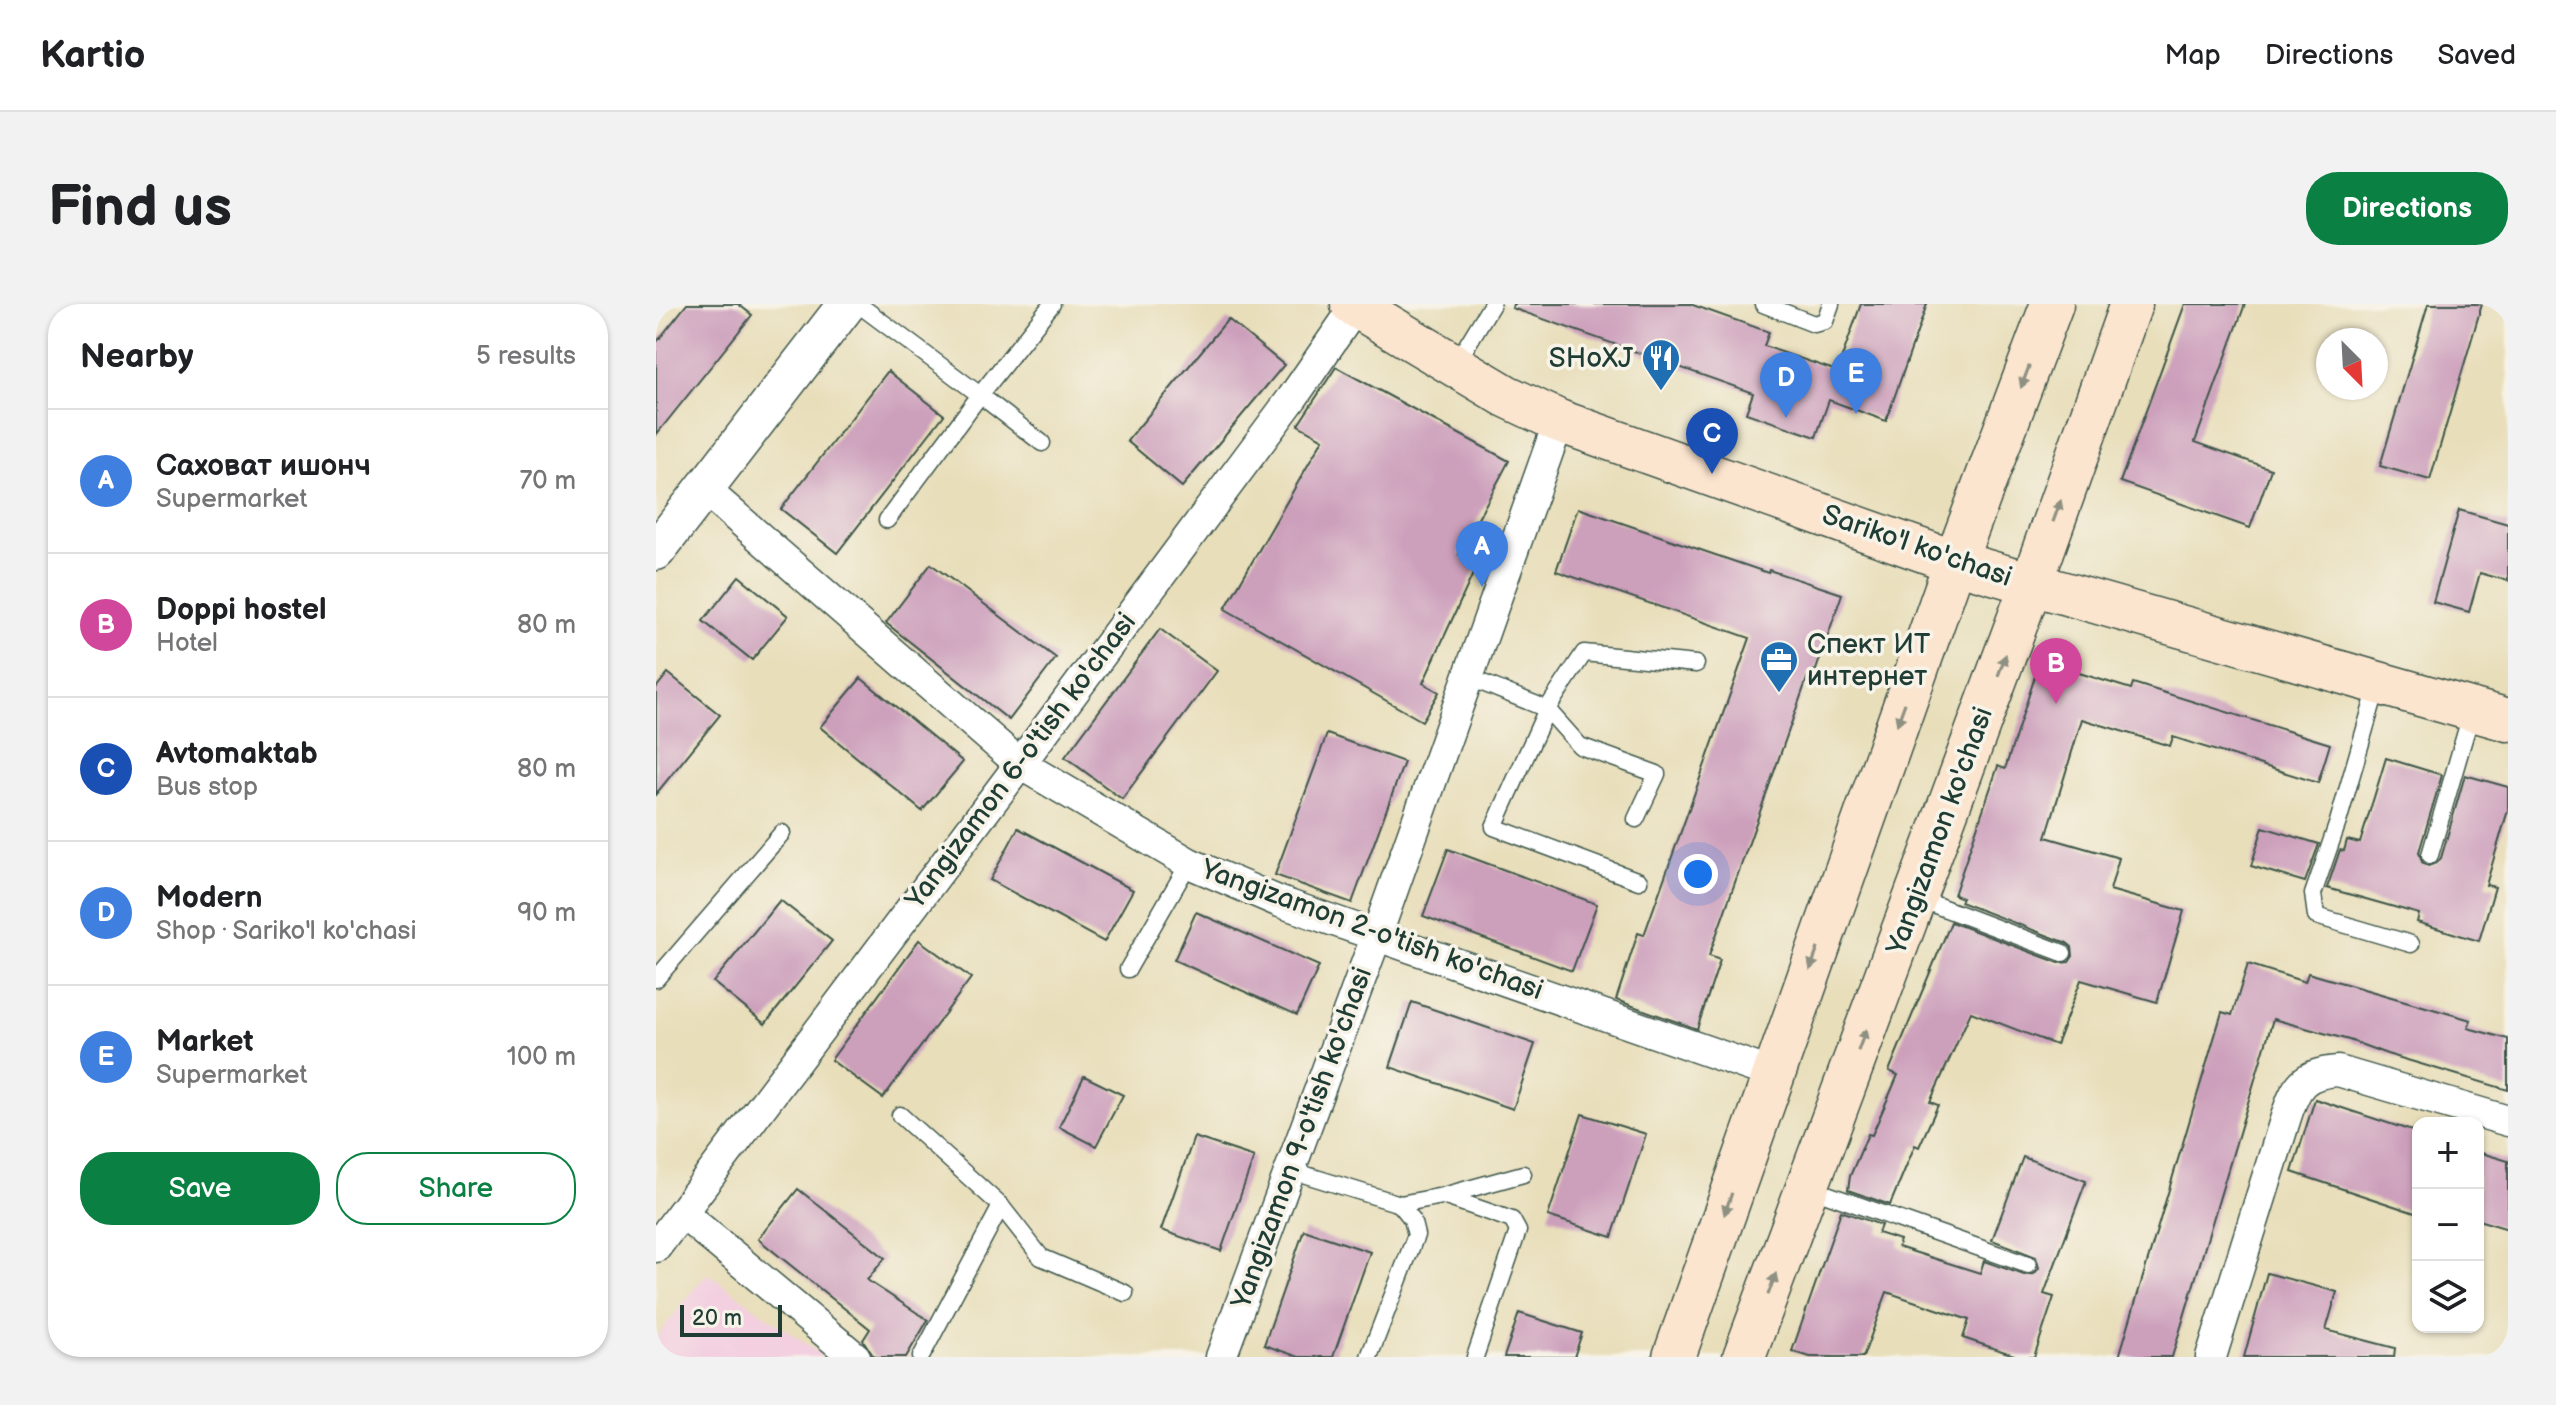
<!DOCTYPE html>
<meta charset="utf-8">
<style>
body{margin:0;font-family:"Balsamiq Sans",sans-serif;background:#f2f2f2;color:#202124}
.controls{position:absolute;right:24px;bottom:24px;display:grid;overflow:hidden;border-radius:16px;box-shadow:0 2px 6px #0004}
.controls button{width:72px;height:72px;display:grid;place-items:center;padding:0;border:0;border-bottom:2px solid #e0e0e0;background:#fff;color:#202124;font:40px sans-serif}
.compass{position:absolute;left:1660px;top:24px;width:72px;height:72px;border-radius:50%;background:#fff;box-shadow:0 2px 6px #0004;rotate:156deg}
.scale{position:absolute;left:24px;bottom:20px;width:102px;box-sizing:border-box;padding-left:8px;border:4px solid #1f3d34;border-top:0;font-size:22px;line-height:28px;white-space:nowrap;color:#1f3d34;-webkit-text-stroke:6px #f7f3e8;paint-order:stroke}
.you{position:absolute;left:1042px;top:570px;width:28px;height:28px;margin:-20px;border:6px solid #fff;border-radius:50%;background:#1a73e8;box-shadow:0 0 0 12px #1a73e833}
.badge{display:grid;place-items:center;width:52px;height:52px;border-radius:50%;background:#0b8043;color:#fff;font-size:26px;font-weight:700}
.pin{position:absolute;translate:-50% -66px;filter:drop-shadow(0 2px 4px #0008)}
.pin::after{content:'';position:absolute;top:42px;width:28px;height:24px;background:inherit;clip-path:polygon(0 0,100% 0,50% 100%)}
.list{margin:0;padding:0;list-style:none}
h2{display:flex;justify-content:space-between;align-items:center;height:104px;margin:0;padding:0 32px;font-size:34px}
h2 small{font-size:26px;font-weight:400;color:#757577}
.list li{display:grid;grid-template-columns:52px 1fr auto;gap:24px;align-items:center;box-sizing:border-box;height:144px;padding:0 32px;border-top:2px solid #e0e0e0}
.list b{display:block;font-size:30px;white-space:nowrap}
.list p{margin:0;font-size:26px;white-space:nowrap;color:#757577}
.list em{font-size:26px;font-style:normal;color:#757577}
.actions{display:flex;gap:16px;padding:24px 32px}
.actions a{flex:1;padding:18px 0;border:2px solid #0b8043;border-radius:32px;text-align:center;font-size:28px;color:#0b8043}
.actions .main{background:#0b8043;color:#fff}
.icon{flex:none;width:44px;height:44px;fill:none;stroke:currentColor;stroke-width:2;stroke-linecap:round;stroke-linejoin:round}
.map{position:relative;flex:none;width:1852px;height:1053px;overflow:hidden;border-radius:32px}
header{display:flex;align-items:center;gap:48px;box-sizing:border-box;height:112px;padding:0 40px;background:#fff;border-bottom:2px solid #e0e0e0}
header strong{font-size:38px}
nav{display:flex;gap:44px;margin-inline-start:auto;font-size:28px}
.intro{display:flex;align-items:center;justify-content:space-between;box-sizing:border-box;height:192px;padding:0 48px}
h1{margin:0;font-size:56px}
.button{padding:20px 36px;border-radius:32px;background:#0b8043;color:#fff;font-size:28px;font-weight:700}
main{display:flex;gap:48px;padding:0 48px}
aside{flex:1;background:#fff;border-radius:32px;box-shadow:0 2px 6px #0004}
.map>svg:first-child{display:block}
</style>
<header>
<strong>Kartio</strong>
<nav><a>Map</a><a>Directions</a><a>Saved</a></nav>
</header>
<div class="intro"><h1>Find us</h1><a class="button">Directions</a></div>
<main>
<aside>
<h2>Nearby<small>5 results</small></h2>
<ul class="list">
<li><span class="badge" style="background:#3f7fe0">A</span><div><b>Саховат ишонч</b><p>Supermarket</p></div><em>70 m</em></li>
<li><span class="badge" style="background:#d1479c">B</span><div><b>Doppi hostel</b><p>Hotel</p></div><em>80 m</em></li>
<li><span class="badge" style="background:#1a4fb4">C</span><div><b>Avtomaktab</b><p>Bus stop</p></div><em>80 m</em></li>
<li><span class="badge" style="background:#3f7fe0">D</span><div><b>Modern</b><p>Shop · Sariko'l ko'chasi</p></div><em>90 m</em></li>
<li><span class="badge" style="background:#3f7fe0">E</span><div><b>Market</b><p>Supermarket</p></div><em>100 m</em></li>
</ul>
<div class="actions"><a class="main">Save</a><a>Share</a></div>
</aside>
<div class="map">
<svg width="1852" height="1053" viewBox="0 0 1852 1053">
<rect width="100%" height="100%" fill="#f7f3e8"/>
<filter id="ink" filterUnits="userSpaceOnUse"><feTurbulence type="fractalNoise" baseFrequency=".0125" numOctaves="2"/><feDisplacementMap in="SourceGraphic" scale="16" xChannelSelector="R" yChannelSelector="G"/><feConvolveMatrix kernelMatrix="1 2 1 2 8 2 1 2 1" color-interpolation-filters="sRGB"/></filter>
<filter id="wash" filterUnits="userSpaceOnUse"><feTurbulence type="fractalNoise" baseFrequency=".006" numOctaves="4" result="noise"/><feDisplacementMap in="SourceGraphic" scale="32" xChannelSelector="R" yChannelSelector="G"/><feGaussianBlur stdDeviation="1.8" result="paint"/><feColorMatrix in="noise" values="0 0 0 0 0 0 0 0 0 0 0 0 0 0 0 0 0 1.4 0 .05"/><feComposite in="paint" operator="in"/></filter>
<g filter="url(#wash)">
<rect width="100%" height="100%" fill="#e8deba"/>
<polygon fill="#f3cfe0" points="51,969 168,1053 0,1053 0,1034"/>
<g id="blocks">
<g fill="#cc9fbb">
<polygon points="31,0 82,0 96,11 0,131 0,39"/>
<polygon points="857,0 1034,0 1113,28 1108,42 1181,67 1205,0 1271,0 1230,117 1173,96 1160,133 1090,109 1097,89 856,4"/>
<polygon points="1529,0 1589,0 1539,138 1615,165 1594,224 1464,178"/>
<polygon points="1772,0 1826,0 1774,176 1724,162"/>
<polygon points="572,15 628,61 526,183 471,137"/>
<polygon points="680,63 853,157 803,250 822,259 767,379 783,388 766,417 569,305 667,135 642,121"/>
<polygon points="232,67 288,111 181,249 125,205"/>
<polygon points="922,204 1112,269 1113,266 1186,290 1160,366 1153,369 1053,652 1064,656 1041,725 960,696 982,629 988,631 1094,334 900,267"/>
<polygon points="1803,206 1852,220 1852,277 1824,269 1813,308 1777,298"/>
<polygon points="275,260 400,354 353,416 230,319"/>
<polygon points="83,272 132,312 96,356 47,317"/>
<polygon points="504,325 561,367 466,495 409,453"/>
<polygon points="1384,357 1475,385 1477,379 1674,440 1662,479 1517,433 1514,442 1426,415 1390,533 1463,554 1454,586 1528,607 1501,698 1425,676 1400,741 1315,708 1274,798 1282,801 1263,843 1259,841 1234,901 1192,886 1194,872 1212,830 1216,831 1242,771 1233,767 1295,618 1403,659 1413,658 1417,652 1416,643 1411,639 1304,598 1306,594 1298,591 1342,462 1349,465"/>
<polygon points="12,369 64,411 0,490 0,384"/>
<polygon points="205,374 307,458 266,507 164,423"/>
<polygon points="671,430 748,458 696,599 619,571"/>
<polygon points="1730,454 1786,471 1763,548 1766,558 1772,562 1781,559 1785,554 1809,471 1852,483 1852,506 1830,581 1839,583 1823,637 1761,618 1763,610 1671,584 1684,546 1688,547 1691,536 1704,539"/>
<polygon points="1607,523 1663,540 1649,578 1595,562"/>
<polygon points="362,524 477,586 448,638 334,576"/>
<polygon points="792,545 941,600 916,667 767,612"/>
<polygon points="124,596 176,637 109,720 57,678"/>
<polygon points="540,608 663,662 641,711 518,656"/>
<polygon points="263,636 315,674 227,794 175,756"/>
<polygon points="1592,660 1649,678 1652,669 1815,716 1812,724 1852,735 1852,786 1731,750 1693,736 1617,715 1516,1053 1463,1053 1566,708 1576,711"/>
<polygon points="756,698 879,740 857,805 734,763"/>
<polygon points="428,772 467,791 440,842 403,823"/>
<polygon points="1659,795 1762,829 1762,910 1636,868"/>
<polygon points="926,810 990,830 956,933 892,912"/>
<polygon points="538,833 598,853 565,947 505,926"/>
<polygon points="1822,848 1852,857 1852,925 1822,916"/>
<polygon points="1367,853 1430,877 1388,990 1398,993 1378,1053 1364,1053 1307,1034 1313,1016 1231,988 1207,1053 1154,1053 1136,1047 1185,907 1225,921 1222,929 1244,936 1242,943 1324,969 1328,957 1368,971 1378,970 1383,964 1380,953 1336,936"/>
<polygon points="142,885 229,954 211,976 272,1016 250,1053 221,1053 216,1050 207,1036 214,1025 102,935"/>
<polygon points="648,926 714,948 677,1053 643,1053 608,1041"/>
<polygon points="1611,969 1681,988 1670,1026 1739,1044 1738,1053 1588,1053"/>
<polygon points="863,1009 926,1029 918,1053 848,1053"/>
</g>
</g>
</g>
<g filter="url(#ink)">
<use href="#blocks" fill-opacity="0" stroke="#3d5548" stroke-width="2"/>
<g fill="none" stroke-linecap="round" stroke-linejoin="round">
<g stroke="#3d5548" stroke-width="19">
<g id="service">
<polyline points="202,0 324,91 231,216"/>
<polyline points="1107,0 1158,20 1169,17 1175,0"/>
<polyline points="799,61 836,0"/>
<polyline points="386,139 324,91 396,0"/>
<polyline points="812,373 891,405 924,442 1001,470 980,515"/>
<polyline points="1722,380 1682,518 1657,590 1660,612 1755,640"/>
<polyline points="1774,551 1816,407"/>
<polyline points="983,577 838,523 891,405 928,349 1040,360"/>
<polyline points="1261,594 1407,649"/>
<polyline points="472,665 533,559"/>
<polyline points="0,675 126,529"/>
<polyline points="244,811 345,902 265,1053"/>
<polyline points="634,866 744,900 787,892 867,870"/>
<polyline points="1151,883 1372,961"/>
<polyline points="787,892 856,916 862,927 819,1053"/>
<polyline points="345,902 385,953 469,989"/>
<polyline points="713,1053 760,931 756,915 744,900"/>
</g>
</g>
<g stroke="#3d5548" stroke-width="33">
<g id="minor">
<polyline points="47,184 364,460 533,559 624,598 1117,770"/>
<polyline points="26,909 199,1053"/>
<polyline points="0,943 364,460 637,93 700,2"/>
<polyline points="565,1053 720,633 903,117"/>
<path d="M1555,1053L1630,813C1640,782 1647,769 1682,767L1852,817"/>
</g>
</g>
<g stroke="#3d5548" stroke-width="41">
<polyline id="tertiary" points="0,247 191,0"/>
</g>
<g stroke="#3d5548" stroke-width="45">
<g id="secondary">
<polyline points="696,0 850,92 903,117 1299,258 1852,416"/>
<polyline points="1018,1053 1299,258 1396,0"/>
<polyline points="1088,1053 1375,281 1475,0"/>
</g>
</g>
<use href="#service" stroke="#fff" stroke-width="16"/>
<use href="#minor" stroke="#fff" stroke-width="30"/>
<use href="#tertiary" stroke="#fff" stroke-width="38"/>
<use href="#secondary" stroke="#fce5cf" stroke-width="42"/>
</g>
<defs><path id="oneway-solid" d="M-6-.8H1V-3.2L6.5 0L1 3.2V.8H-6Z" transform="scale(2)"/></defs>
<g fill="#8e9182">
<use href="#oneway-solid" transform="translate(1369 73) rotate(111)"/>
<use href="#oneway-solid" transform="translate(1401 207) rotate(-70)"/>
<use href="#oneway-solid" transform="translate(1346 361) rotate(-70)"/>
<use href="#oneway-solid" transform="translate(1245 410) rotate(110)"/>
<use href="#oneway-solid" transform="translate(1158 655) rotate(110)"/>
<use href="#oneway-solid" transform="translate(1206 736) rotate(-70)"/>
<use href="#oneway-solid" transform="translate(1072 900) rotate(109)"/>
<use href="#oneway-solid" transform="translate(1116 980) rotate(-70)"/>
</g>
</g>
<defs>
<g id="restaurant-pin" transform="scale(2)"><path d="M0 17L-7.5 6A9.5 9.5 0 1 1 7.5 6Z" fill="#1f6fb2" stroke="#f7f3e8"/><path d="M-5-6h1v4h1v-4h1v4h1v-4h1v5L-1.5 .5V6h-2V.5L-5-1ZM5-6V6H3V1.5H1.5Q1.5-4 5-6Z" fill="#fff"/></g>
<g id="office-pin" transform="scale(2)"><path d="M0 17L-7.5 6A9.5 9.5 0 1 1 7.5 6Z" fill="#1f6fb2" stroke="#f7f3e8"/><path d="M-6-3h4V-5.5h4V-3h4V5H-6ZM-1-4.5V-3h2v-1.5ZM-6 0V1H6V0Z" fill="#fff"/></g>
</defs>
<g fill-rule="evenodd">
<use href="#restaurant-pin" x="1005" y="54"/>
<use href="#office-pin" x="1123" y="356"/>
</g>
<g text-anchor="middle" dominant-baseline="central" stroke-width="7" stroke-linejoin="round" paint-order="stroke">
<g font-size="28" fill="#1f3d34" stroke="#f7f3e8" text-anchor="end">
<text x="977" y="54">SHoXJ</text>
<text x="1151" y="340" text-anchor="start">Спект ИТ<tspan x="1151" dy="32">интернет</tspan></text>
</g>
<g font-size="28" fill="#1f3d34" stroke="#f7f3e8">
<text transform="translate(1261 242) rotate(19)">Sariko'l ko'chasi</text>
<text transform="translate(365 457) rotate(-53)">Yangizamon 6-o'tish ko'chasi</text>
<text transform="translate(1284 527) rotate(-70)">Yangizamon ko'chasi</text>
<text transform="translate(716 626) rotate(20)">Yangizamon 2-o'tish ko'chasi</text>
<text transform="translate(646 834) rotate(-70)">Yangizamon 9-o'tish ko'chasi</text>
</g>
</g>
</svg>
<div class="controls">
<button>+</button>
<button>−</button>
<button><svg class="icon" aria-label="layers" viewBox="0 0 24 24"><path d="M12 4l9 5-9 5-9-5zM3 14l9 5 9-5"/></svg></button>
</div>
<svg class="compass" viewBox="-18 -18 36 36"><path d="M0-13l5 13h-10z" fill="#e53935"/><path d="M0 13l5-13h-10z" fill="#757577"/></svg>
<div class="scale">20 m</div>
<div class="you"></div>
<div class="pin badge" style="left:826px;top:283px;background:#3f7fe0">A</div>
<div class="pin badge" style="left:1400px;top:400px;background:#d1479c">B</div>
<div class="pin badge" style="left:1056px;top:170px;background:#1a4fb4">C</div>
<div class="pin badge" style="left:1130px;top:114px;background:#3f7fe0">D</div>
<div class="pin badge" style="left:1200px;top:110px;background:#3f7fe0">E</div>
</div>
</main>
